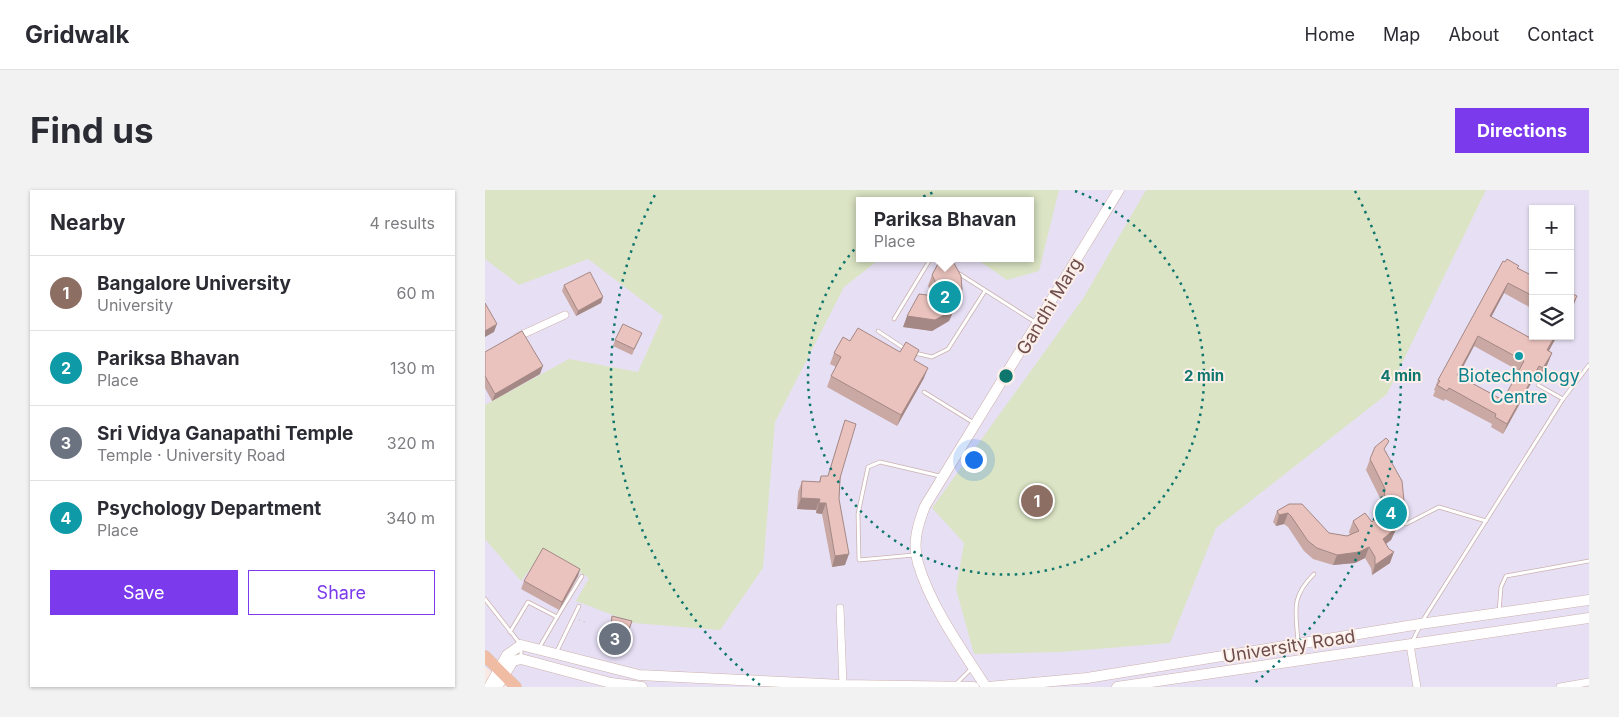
<!DOCTYPE html>
<meta charset="utf-8">
<style>
body{margin:0;font-family:Inter,sans-serif;background:#f2f2f3;color:#2b2b33}
.controls{position:absolute;right:15px;top:15px;display:grid;overflow:hidden;border-radius:0px;box-shadow:0 1px 4px #0004}
.controls button{width:45px;height:45px;display:grid;place-items:center;padding:0;border:0;border-bottom:1px solid #e1e1e2;background:#fff;color:#2b2b33;font:25px sans-serif}
.you{position:absolute;left:488px;top:269px;width:18px;height:18px;margin:-12px;border:4px solid #fff;border-radius:50%;background:#1a73e8;box-shadow:0 0 0 8px #1a73e833}
.badge{display:grid;place-items:center;width:32px;height:32px;border-radius:50%;background:#7c3aed;color:#fff;font-size:16px;font-weight:700}
.pin{position:absolute;translate:-50% -50%;border:2px solid #fff;box-shadow:0 1px 5px #0006}
.popup{position:absolute;left:371px;top:7px;width:178px;height:65px;box-sizing:border-box;display:grid;place-content:center;border-radius:0px;background:#fff;filter:drop-shadow(0 1px 4px #0005);font-size:16px;white-space:nowrap;color:#7c7c81}
.popup b{font-size:19px;color:#2b2b33}
.popup::after{content:'';position:absolute;left:50%;top:100%;margin-left:-10px;border:10px solid transparent;border-top-color:#fff}
.list{margin:0;padding:0;list-style:none}
h2{display:flex;justify-content:space-between;align-items:center;height:65px;margin:0;padding:0 20px;font-size:21px}
h2 small{font-size:16px;font-weight:400;color:#7c7c81}
.list li{display:grid;grid-template-columns:32px 1fr auto;gap:15px;align-items:center;box-sizing:border-box;height:75px;padding:0 20px;border-top:1px solid #e1e1e2}
.list b{display:block;font-size:19px;white-space:nowrap}
.list p{margin:0;font-size:16px;white-space:nowrap;color:#7c7c81}
.list em{font-size:16px;font-style:normal;color:#7c7c81}
.actions{display:flex;gap:10px;padding:15px 20px}
.actions a{flex:1;padding:11px 0;border:1px solid #7c3aed;border-radius:0px;text-align:center;font-size:18px;color:#7c3aed}
.actions .main{background:#7c3aed;color:#fff}
.icon{flex:none;width:28px;height:28px;fill:none;stroke:currentColor;stroke-width:2;stroke-linecap:round;stroke-linejoin:round}
.map{position:relative;flex:none;width:1104px;height:497px;overflow:hidden;border-radius:0px}
header{display:flex;align-items:center;gap:30px;box-sizing:border-box;height:70px;padding:0 25px;background:#fff;border-bottom:1px solid #e1e1e2}
header strong{font-size:24px}
nav{display:flex;gap:28px;margin-inline-start:auto;font-size:18px}
.intro{display:flex;align-items:center;justify-content:space-between;box-sizing:border-box;height:120px;padding:0 30px}
h1{margin:0;font-size:35px}
.button{padding:12px 22px;border-radius:0px;background:#7c3aed;color:#fff;font-size:18px;font-weight:700}
main{display:flex;gap:30px;padding:0 30px}
aside{flex:1;background:#fff;border-radius:0px;box-shadow:0 1px 4px #0004}
.map>svg:first-child{display:block}
</style>
<header>
<strong>Gridwalk</strong>
<nav><a>Home</a><a>Map</a><a>About</a><a>Contact</a></nav>
</header>
<div class="intro"><h1>Find us</h1><a class="button">Directions</a></div>
<main>
<aside>
<h2>Nearby<small>4 results</small></h2>
<ul class="list">
<li><span class="badge" style="background:#8d6e63">1</span><div><b>Bangalore University</b><p>University</p></div><em>60 m</em></li>
<li><span class="badge" style="background:#0f9aa8">2</span><div><b>Pariksa Bhavan</b><p>Place</p></div><em>130 m</em></li>
<li><span class="badge" style="background:#6b7280">3</span><div><b>Sri Vidya Ganapathi Temple</b><p>Temple · University Road</p></div><em>320 m</em></li>
<li><span class="badge" style="background:#0f9aa8">4</span><div><b>Psychology Department</b><p>Place</p></div><em>340 m</em></li>
</ul>
<div class="actions"><a class="main">Save</a><a>Share</a></div>
</aside>
<div class="map">
<svg width="1104" height="497" viewBox="0 0 1104 497">
<rect width="100%" height="100%" fill="#f9eae3"/>
<path fill="#e7e0f5" fill-rule="evenodd" d="M0,0H1104V497H27L0,477ZM375,11H545V68H375ZM1048,19H1085V146H1048Z"/>
<g fill="#dbe4c4">
<polygon points="0,0 574,0 554,81 522,90 490,68 545,68 545,11 375,11 375,68 396,68 359,97 290,232 278,378 235,440 149,433 91,411 104,388 60,359 36,391 0,349 0,215 84,169 153,182 178,126 103,69 34,95 0,69"/>
<polygon points="661,0 1001,0 902,204 731,338 685,453 574,462 489,464 471,399 479,353 447,318 599,107"/>
</g>
<g fill="none" stroke-linecap="round" stroke-linejoin="round">
<g stroke="#cbb2ae" stroke-width="4.5">
<g id="lane">
<polyline points="449,68 457,73"/>
<polyline points="473,83 550,132"/>
<polyline points="409,129 446,68"/>
<polyline points="393,141 420,159"/>
<polyline points="430,163 447,167 463,159 500,101"/>
<polyline points="1053,195 1078,209"/>
<polyline points="439,202 489,233"/>
<polyline points="921,334 954,317 1001,331"/>
<polyline points="429,365 374,370 373,324 383,277 395,272 455,286"/>
<polyline points="0,409 36,455 36,466"/>
<polyline points="1014,422 1016,397 1021,386 1104,371"/>
<polyline points="72,427 97,386"/>
<polyline points="938,430 1078,209 1104,175"/>
<polyline points="25,442 43,412 72,427 54,458"/>
<polyline points="928,450 935,436"/>
<path d="M813,452C811,421 805,408 829,384"/>
<polyline points="71,463 94,416"/>
<polyline points="471,494 486,479"/>
</g>
</g>
<g stroke="#cbb2ae" stroke-width="8">
<g id="street">
<polyline points="32,147 80,125"/>
<polyline points="355,418 358,495"/>
<polyline points="925,455 932,497"/>
<polyline points="1075,497 1104,492"/>
</g>
</g>
<g stroke="#cdb1ac" stroke-width="11">
<g id="secondary">
<polyline points="4,497 22,465 36,455 154,485 358,495 489,497"/>
<polyline points="12,497 28,471 36,469 126,493 157,497"/>
<path d="M501,497C477,460 445,415 433,373C427,353 433,334 440,316L634,0"/>
<polyline points="503,497 602,488 935,434 1104,410"/>
<polyline points="632,497 1104,428"/>
</g>
</g>
<g stroke="#d4caca" stroke-width="12">
<polyline id="primary" points="0,466 31,497"/>
</g>
<polyline stroke="#cfa6a2" stroke-width="1" stroke-dasharray="1 4" stroke-linecap="butt" points="94,430 102,433"/>
<use href="#lane" stroke="#fff" stroke-width="3"/>
<use href="#street" stroke="#fff" stroke-width="7"/>
<use href="#secondary" stroke="#fff" stroke-width="10"/>
<use href="#primary" stroke="#f0bca3" stroke-width="11"/>
</g>
<g fill="#caa8a3" fill-rule="evenodd">
<path d="M1033,78L1048,86V119L1019,103L1006,127L1049,150L1051,146H1072L1064,161L1067,163L1063,173L1055,189L1050,186L1018,244L1006,237L1007,234L960,209L959,211L948,206L950,201L949,200L953,190ZM989,156L1034,181L1018,210L973,186Z"/>
<polygon points="447,85 477,100 473,111 464,131 447,141 418,137 442,105 447,103 443,96"/>
<polygon points="79,95 118,107 116,113 91,126 77,101"/>
<polygon points="157,143 147,165 128,156 130,150"/>
<polygon points="365,151 430,171 439,188 412,236 342,197 346,186 351,177 345,174 349,163"/>
<polygon points="0,162 55,184 7,211 0,198"/>
<polygon points="360,230 354,309 360,375 347,377 337,324 331,323 331,320 312,319 313,302 317,291 334,292 336,286 343,286"/>
<polygon points="901,261 916,326 912,337 906,350 901,354 905,373 887,385 886,378 880,368 870,373 848,375 828,369 819,361 803,337 799,334 791,336 788,332 792,321 804,314 844,343 862,346 865,344 864,342 868,331 887,332 895,323 896,310 881,280 885,269"/>
<polygon points="95,379 93,386 74,420 36,399 39,391"/>
<polygon points="127,426 147,431 142,446 124,440"/>
</g>
<g fill="#a48885">
<polygon points="1023,93 1019,103 1001,137 1005,126"/>
<polygon points="477,100 473,111 464,131 447,141 418,137 422,126"/>
<polygon points="1092,106 1088,117 1085,122 1085,119"/>
<polygon points="118,107 116,113 91,126 93,121"/>
<polygon points="12,134 9,142 0,147 0,141"/>
<polygon points="993,146 989,156 968,196 972,185"/>
<polygon points="1070,146 1072,146 1058,171 1062,160"/>
<polygon points="1067,163 1063,173 1055,189 1058,178"/>
<polygon points="58,176 55,184 7,211 10,204"/>
<polygon points="1054,176 1050,186 1018,244 1022,234"/>
<polygon points="443,178 439,188 412,236 416,225"/>
<polygon points="316,308 335,309 331,320 312,319"/>
<polygon points="334,313 341,313 337,324 331,323"/>
<polygon points="803,323 799,334 791,336 794,325"/>
<polygon points="916,326 912,337 906,350 894,359 898,349"/>
<polygon points="884,357 880,368 870,373 848,375 852,365"/>
<polygon points="909,362 905,373 887,385 890,375"/>
<polygon points="364,364 360,375 347,377 350,366"/>
<polygon points="95,379 93,386 74,420 77,412"/>
</g>
<g fill="#ebc3be" stroke="#a48885" fill-rule="evenodd">
<polygon points="456,68 466,68 476,86 477,100 468,120 450,130 422,126 434,104 442,105 449,102 452,95 447,85"/>
<path d="M1022,69L1034,76L1032,78L1048,86V106L1023,93L1005,126L1049,150L1051,146H1070L1062,160L1067,163L1058,178L1054,176L1022,234L1010,227L1011,224L964,198L962,201L952,195L955,191L953,190L1018,71L1020,72ZM993,146L1039,171L1018,210L972,185Z"/>
<polygon points="105,82 118,107 93,121 79,95"/>
<polygon points="1085,104 1087,105 1088,104 1092,106 1085,119"/>
<polygon points="0,113 12,134 0,141"/>
<polygon points="138,134 157,143 149,159 130,150"/>
<polygon points="373,138 415,162 421,152 434,160 429,170 443,178 416,225 346,186 356,167 349,163 358,147 365,151"/>
<polygon points="37,141 58,176 10,204 0,186 0,162"/>
<polygon points="360,230 371,234 355,288 354,309 364,364 350,366 341,313 334,313 335,309 316,308 317,291 335,292 336,286 343,286"/>
<polygon points="901,248 904,251 899,259 917,291 919,311 916,326 910,339 898,349 904,359 909,362 890,375 890,367 884,357 874,362 852,365 832,358 823,351 806,326 803,323 794,325 792,321 804,314 817,314 844,343 862,346 874,341 868,331 880,323 887,332 898,319 900,299 885,269 890,257"/>
<polygon points="58,358 95,379 77,412 39,391"/>
<polygon points="127,426 147,431 143,442 126,436"/>
</g>
<g fill="none" stroke="#0f766e" stroke-width="2.5" stroke-dasharray="2.5 5">
<path d="M590 1A198 198 0 1 1 452 1"/>
<path d="M275 495A395 395 0 0 1 172 1M870 1A395 395 0 0 1 767 495"/>
</g>
<circle fill="#0f9aa8" stroke="#fcefe9" stroke-width="2" cx="1034" cy="166" r="5"/>
<g text-anchor="middle" dominant-baseline="central" stroke-width="4" stroke-linejoin="round" paint-order="stroke">
<g font-size="18" fill="#6e4e4d" stroke="#fcefe9">
<text transform="translate(564 116) rotate(-59)">Gandhi Marg</text>
<text transform="translate(804 456) rotate(-9)">University Road</text>
</g>
<g font-size="18" fill="#0d838f" stroke="#fcefe9">
<text x="1034" y="185">Biotechnology<tspan x="1034" dy="21">Centre</tspan></text>
</g>
</g>
<circle cx="521" cy="186" r="8" fill="#0f766e" stroke="#fcefe9" stroke-width="2.5"/>
<g font-size="15" text-anchor="middle" font-weight="bold" fill="#0f766e" stroke="#fcefe9" stroke-width="4" stroke-linejoin="round" paint-order="stroke">
<text x="719" y="191">2 min</text>
<text x="916" y="191">4 min</text>
</g>
</svg>
<div class="controls">
<button>+</button>
<button>−</button>
<button><svg class="icon" aria-label="layers" viewBox="0 0 24 24"><path d="M12 4l9 5-9 5-9-5zM3 14l9 5 9-5"/></svg></button>
</div>
<div class="you"></div>
<div class="pin badge" style="left:552px;top:311px;background:#8d6e63">1</div>
<div class="pin badge" style="left:460px;top:107px;background:#0f9aa8">2</div>
<div class="popup"><b>Pariksa Bhavan</b>Place</div>
<div class="pin badge" style="left:130px;top:449px;background:#6b7280">3</div>
<div class="pin badge" style="left:906px;top:323px;background:#0f9aa8">4</div>
</div>
</main>
